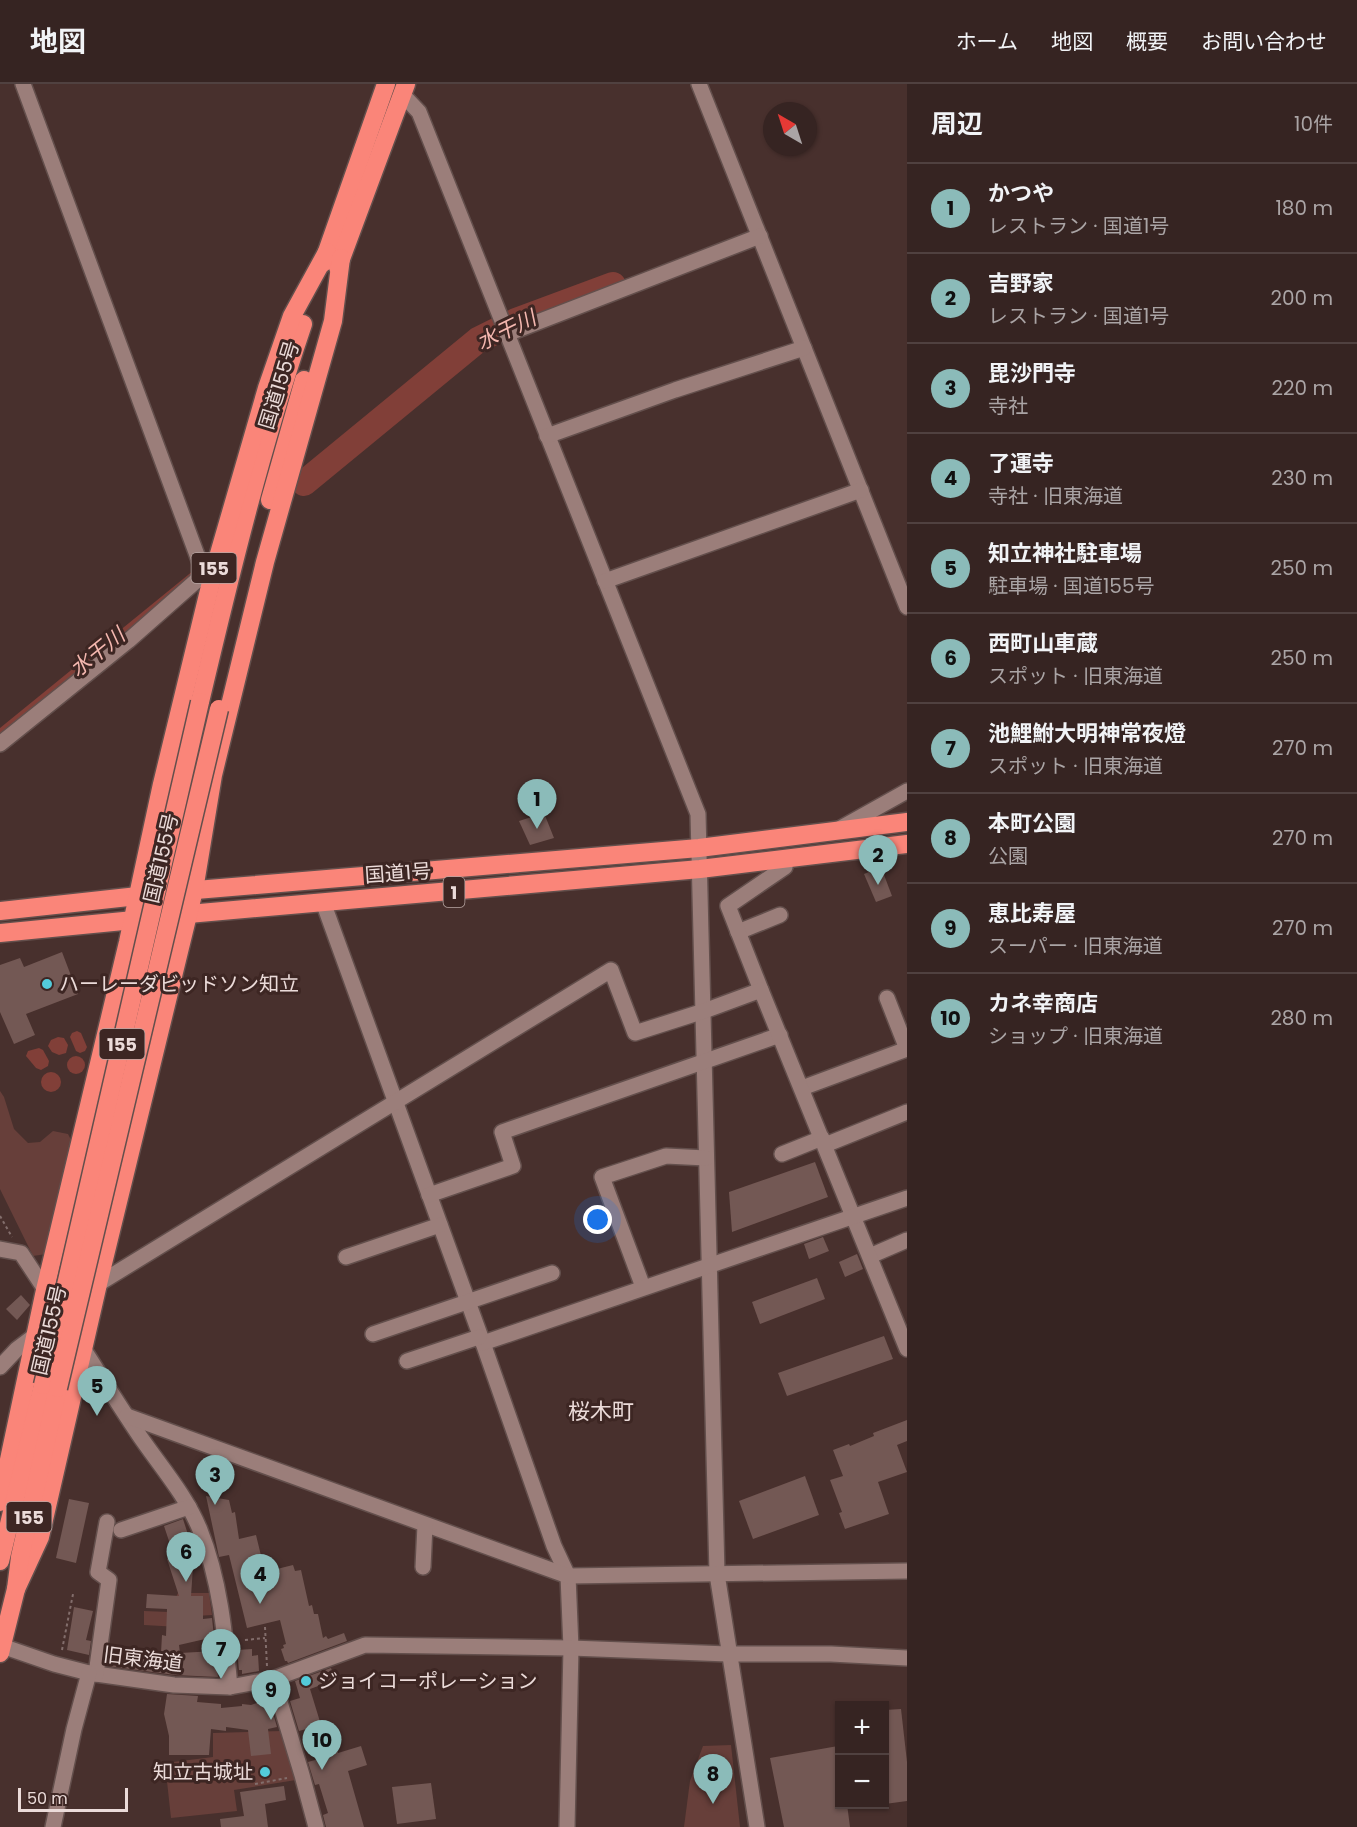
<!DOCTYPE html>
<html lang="ja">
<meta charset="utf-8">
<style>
body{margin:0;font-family:Poppins,"Noto Sans JP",sans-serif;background:#3d2c2a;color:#f1f3f6}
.controls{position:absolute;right:18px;bottom:18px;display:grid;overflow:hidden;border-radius:0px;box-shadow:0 2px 4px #0004}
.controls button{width:54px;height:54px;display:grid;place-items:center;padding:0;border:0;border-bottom:2px solid #504140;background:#362422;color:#f1f3f6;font:30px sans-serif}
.compass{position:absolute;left:763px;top:18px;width:54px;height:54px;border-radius:50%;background:#362422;box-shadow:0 2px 4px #0004;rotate:321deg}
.scale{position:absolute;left:18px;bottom:15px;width:110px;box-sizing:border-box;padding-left:6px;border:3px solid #ebdbd9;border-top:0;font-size:16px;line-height:21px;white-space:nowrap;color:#ebdbd9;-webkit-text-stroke:4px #3d2623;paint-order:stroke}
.you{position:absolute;left:598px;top:1136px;width:21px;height:21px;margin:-15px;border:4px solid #fff;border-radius:50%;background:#1a73e8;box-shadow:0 0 0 9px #1a73e833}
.badge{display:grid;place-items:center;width:39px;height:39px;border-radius:50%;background:#8bbbb9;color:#111;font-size:20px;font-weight:700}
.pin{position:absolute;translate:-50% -50px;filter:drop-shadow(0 2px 3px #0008)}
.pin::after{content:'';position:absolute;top:32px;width:21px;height:18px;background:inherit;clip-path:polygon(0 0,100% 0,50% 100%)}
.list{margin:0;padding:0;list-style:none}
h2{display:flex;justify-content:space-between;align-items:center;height:78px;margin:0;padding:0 24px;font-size:26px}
h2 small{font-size:20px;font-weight:400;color:#aaa4a5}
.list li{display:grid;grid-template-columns:39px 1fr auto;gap:18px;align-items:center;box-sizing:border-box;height:90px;padding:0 24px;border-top:2px solid #504140}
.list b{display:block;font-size:22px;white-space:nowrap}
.list p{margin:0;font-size:20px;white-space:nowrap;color:#aaa4a5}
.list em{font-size:20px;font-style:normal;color:#aaa4a5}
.map{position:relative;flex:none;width:907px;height:1743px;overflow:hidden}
header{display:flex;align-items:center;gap:36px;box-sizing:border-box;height:84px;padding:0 30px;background:#362422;border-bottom:2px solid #504140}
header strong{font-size:28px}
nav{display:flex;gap:33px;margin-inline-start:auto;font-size:21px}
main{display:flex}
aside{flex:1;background:#362422}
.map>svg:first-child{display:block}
</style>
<header>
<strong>地図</strong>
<nav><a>ホーム</a><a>地図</a><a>概要</a><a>お問い合わせ</a></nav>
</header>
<main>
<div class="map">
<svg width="907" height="1743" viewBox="0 0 907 1743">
<rect width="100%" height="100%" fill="#48302d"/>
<g fill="#673f3a">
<polygon points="0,1007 4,1013 14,1045 28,1059 40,1058 53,1047 68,1050 72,1058 46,1170 33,1172 0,1105"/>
<polygon points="178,1509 209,1509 212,1531 180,1533 179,1543 144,1541 144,1527 169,1528"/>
<polygon points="282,1647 296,1696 234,1706 237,1727 171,1734 165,1679 213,1673 213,1649"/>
<polygon points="731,1661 740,1743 684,1743 690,1697 703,1662"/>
</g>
<g fill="#813f38">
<polygon points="77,947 81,949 87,963 85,967 80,969 76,967 70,953 72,949"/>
<polygon points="58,953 64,954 68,961 66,969 59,971 52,968 48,962 51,956"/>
<polygon points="39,964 43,966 49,977 48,982 41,986 36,984 26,972 28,967"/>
<circle cx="76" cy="981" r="9"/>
<circle cx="51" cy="998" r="10"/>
</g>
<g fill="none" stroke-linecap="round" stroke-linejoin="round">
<polyline stroke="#813f38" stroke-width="4.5" points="0,647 194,489"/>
<polyline stroke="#813f38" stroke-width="26" points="304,399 478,256 516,237 613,201"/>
</g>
<g fill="#735854">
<polygon points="544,729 554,754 530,761 519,737"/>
<polygon points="881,783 892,812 876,818 864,790"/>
<polygon points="62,868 78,910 26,930 35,951 14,960 0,928 0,881 20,874 24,883"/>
<polygon points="815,1078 828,1113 732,1148 729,1108"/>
<polygon points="823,1153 829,1167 809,1175 804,1160"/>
<polygon points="857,1170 863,1185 845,1193 839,1178"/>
<polygon points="817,1194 825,1215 760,1240 752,1218"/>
<polygon points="21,1211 30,1221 17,1236 6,1225"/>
<polygon points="884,1252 893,1275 787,1312 778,1289"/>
<polygon points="907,1336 907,1357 897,1361 907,1388 878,1398 889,1430 845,1445 839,1429 842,1428 830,1396 843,1392 833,1366 849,1360 850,1362 874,1352 873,1349"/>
<polygon points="805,1392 819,1431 753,1455 739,1417"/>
<polygon points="206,1412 229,1416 232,1429 235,1428 239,1455 256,1451 265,1488 293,1481 295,1487 301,1486 309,1522 312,1521 314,1530 318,1530 323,1554 326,1552 328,1555 344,1549 347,1557 288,1579 287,1577 285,1577 281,1565 284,1564 283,1561 286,1560 280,1536 247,1544 229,1471 219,1473"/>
<polygon points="69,1415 89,1419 76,1479 56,1474"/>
<polygon points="183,1435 193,1466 197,1465 201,1480 193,1483 191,1512 203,1512 203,1535 212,1534 214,1553 179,1561 180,1569 215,1567 218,1593 175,1591 107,1582 110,1560 161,1569 162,1551 166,1552 167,1525 146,1524 147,1510 179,1512 167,1475 174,1472 164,1442"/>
<polygon points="74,1523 93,1527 86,1556 91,1557 89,1571 67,1566"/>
<polygon points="252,1565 252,1572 258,1571 259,1587 242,1590 242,1586 239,1586 237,1566"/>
<polygon points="331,1584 335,1596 310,1605 321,1641 299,1647 290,1617 300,1614 295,1597"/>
<polygon points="167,1610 198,1612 197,1618 221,1620 221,1624 242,1622 242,1620 251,1621 269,1615 277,1643 268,1645 271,1670 251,1672 248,1646 226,1643 226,1647 211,1645 209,1671 169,1671 169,1652 164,1630"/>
<polygon points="901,1625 907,1678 907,1717 885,1720 885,1626"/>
<polygon points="361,1662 367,1681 348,1687 364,1743 326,1743 323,1731 328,1729 319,1700 315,1701 308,1678 322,1674 321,1670 337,1665 338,1669"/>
<polygon points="838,1662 840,1720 847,1720 850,1743 784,1743 770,1674"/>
<polygon points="431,1699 436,1735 397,1740 392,1703"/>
<polygon points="284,1702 286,1716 265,1720 268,1743 221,1743 220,1735 244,1732 240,1708"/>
</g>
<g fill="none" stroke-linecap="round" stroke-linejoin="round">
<g stroke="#634f4c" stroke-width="18">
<g id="minor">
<polyline points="23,0 204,490 212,494"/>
<polyline points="699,0 907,523"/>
<polyline points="402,10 419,28 698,730 717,1490 757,1743"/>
<polyline points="507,250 760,152"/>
<polyline points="547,352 675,306 804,264"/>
<polyline points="605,497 861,406"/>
<polyline points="0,660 128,557 204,490"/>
<polyline points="839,745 907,707"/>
<polyline points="323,818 483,1259 554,1462 568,1492 571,1564 567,1743"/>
<polyline points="738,848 780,831"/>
<polyline points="761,906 728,822 785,783"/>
<polyline points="802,1004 907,965 887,914"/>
<polyline points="825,1061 907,1028"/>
<polyline points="782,1070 822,1054"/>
<polyline points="429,1111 513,1082 502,1048 780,951"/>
<polyline points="0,1165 21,1169 50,1213"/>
<polyline points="870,1172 907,1156"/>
<polyline points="346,1173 440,1141"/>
<polyline points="98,1200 611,886 635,949 704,927 761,906 907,1265"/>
<polyline points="643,1203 602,1093 666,1072 706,1074"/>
<polyline points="373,1250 552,1189"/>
<path d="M79,1258C99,1289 118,1320 139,1351C160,1382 186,1411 200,1446C220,1496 225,1550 230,1603"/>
<polyline points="483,1259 907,1114"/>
<polyline points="407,1277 479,1253"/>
<polyline points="0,1283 17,1265 37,1250"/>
<polyline points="127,1332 568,1492 907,1487"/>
<polyline points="121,1446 189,1423"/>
<polyline points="423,1483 425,1441"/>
<polyline points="2,1562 54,1580 89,1589 174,1601 230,1603 273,1595 365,1561 571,1564 728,1570 831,1570 907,1574"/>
<polyline points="96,1590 109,1496 98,1488 107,1438"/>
<polyline points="273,1595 302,1691 316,1743"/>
<polyline points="53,1743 74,1645 89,1589"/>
</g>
</g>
<g stroke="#634f4c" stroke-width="21">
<g id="highway">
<polyline points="323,179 386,0"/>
<polyline points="338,183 406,0"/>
<polyline points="270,416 304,296"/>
<path d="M200,618C230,491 261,364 303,240"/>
<polyline points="184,807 699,764 907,738"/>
<polyline points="0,827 147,811"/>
<polyline points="177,831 700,785 907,760"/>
<polyline points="0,849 144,835"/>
<polyline points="0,1418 45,1206 128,858 162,700 212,494 267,304 292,232 327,168"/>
<polyline points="0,1477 43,1301"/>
<polyline points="16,1505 40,1453 98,1200 194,806 213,691 265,478 333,237 341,174"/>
<polyline points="0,1569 16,1505 20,1473 58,1304"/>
</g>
</g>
<g stroke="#836e6c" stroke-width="2" stroke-dasharray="3 3" stroke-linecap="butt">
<polyline points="0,1132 12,1153"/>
<polyline points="265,1543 267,1582"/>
<polyline points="245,1556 265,1554"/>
<polyline points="62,1566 73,1510"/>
<polyline points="255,1700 287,1694"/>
</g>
<use href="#minor" stroke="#9b7e7a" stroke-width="15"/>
<use href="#highway" stroke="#fa8579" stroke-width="18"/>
<g stroke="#634f4c" stroke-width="21" stroke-linecap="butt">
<g id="highway-bridge">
<polyline points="43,1301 200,618"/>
<polyline points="58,1304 219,625"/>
</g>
</g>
<use href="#highway-bridge" stroke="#fa8579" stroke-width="18"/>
</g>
<g fill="#53cbda" stroke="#3d2623" stroke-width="2">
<circle cx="47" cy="900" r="6"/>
<circle cx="306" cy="1597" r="6"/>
<circle cx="265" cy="1688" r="6"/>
</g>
<g text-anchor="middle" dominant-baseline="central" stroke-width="6" stroke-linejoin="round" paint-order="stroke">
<g fill="#3d2623" stroke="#b7a5a2" stroke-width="1.5">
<rect x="191.5" y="469" width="45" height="30" rx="4.5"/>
<rect x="443.5" y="793" width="21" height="30" rx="4.5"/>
<rect x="99.5" y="945" width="45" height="30" rx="4.5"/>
<rect x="6.5" y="1418" width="45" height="30" rx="4.5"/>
</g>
<g font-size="18" font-weight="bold" fill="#ebdbd9">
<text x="214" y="484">155</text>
<text x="454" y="808">1</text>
<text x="122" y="960">155</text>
<text x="29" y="1433">155</text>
</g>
<g font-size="20" fill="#ebdbd9" stroke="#3d2623">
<text transform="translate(279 301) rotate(-73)">国道155号</text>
<text transform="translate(161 774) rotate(-77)">国道155号</text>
<text transform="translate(398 789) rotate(-4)">国道1号</text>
<text transform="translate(49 1246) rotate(-77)">国道155号</text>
<text transform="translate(143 1575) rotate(7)">旧東海道</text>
</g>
<g font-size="20" fill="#ebdbd9" stroke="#3d2623" text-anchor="start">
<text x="59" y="900">ハーレーダビッドソン知立</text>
<text x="318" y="1597">ジョイコーポレーション</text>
<text x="253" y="1688" text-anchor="end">知立古城址</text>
</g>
<g font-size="21" font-style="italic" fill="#f4b7af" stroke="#3d2623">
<text transform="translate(506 246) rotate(-26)">水干川</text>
<text transform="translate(97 568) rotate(-39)">水干川</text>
</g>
<g font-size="22" fill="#ebdbd9" stroke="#3d2623">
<text x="601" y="1327">桜木町</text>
</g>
</g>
</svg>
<div class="controls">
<button>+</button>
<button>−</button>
</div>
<svg class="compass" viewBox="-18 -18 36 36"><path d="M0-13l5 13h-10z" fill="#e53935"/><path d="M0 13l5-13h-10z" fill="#aaa4a5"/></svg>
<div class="scale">50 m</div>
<div class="you"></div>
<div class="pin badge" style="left:537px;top:745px">1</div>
<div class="pin badge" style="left:878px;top:801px">2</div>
<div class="pin badge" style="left:215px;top:1421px">3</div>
<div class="pin badge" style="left:260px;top:1520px">4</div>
<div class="pin badge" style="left:97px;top:1332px">5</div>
<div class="pin badge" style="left:186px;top:1498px">6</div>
<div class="pin badge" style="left:221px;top:1595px">7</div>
<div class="pin badge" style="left:713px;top:1720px">8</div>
<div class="pin badge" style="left:271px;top:1636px">9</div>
<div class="pin badge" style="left:322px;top:1686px">10</div>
</div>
<aside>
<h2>周辺<small>10件</small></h2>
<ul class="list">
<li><span class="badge">1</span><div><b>かつや</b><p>レストラン · 国道1号</p></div><em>180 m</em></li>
<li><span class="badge">2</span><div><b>吉野家</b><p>レストラン · 国道1号</p></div><em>200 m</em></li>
<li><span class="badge">3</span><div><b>毘沙門寺</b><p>寺社</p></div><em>220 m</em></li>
<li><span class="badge">4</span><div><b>了運寺</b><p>寺社 · 旧東海道</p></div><em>230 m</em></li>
<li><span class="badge">5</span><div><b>知立神社駐車場</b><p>駐車場 · 国道155号</p></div><em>250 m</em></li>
<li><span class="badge">6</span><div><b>西町山車蔵</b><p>スポット · 旧東海道</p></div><em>250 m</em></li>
<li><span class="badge">7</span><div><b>池鯉鮒大明神常夜燈</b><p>スポット · 旧東海道</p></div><em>270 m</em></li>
<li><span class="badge">8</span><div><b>本町公園</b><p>公園</p></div><em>270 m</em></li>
<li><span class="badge">9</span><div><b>恵比寿屋</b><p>スーパー · 旧東海道</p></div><em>270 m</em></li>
<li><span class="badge">10</span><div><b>カネ幸商店</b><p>ショップ · 旧東海道</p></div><em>280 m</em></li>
</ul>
</aside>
</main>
